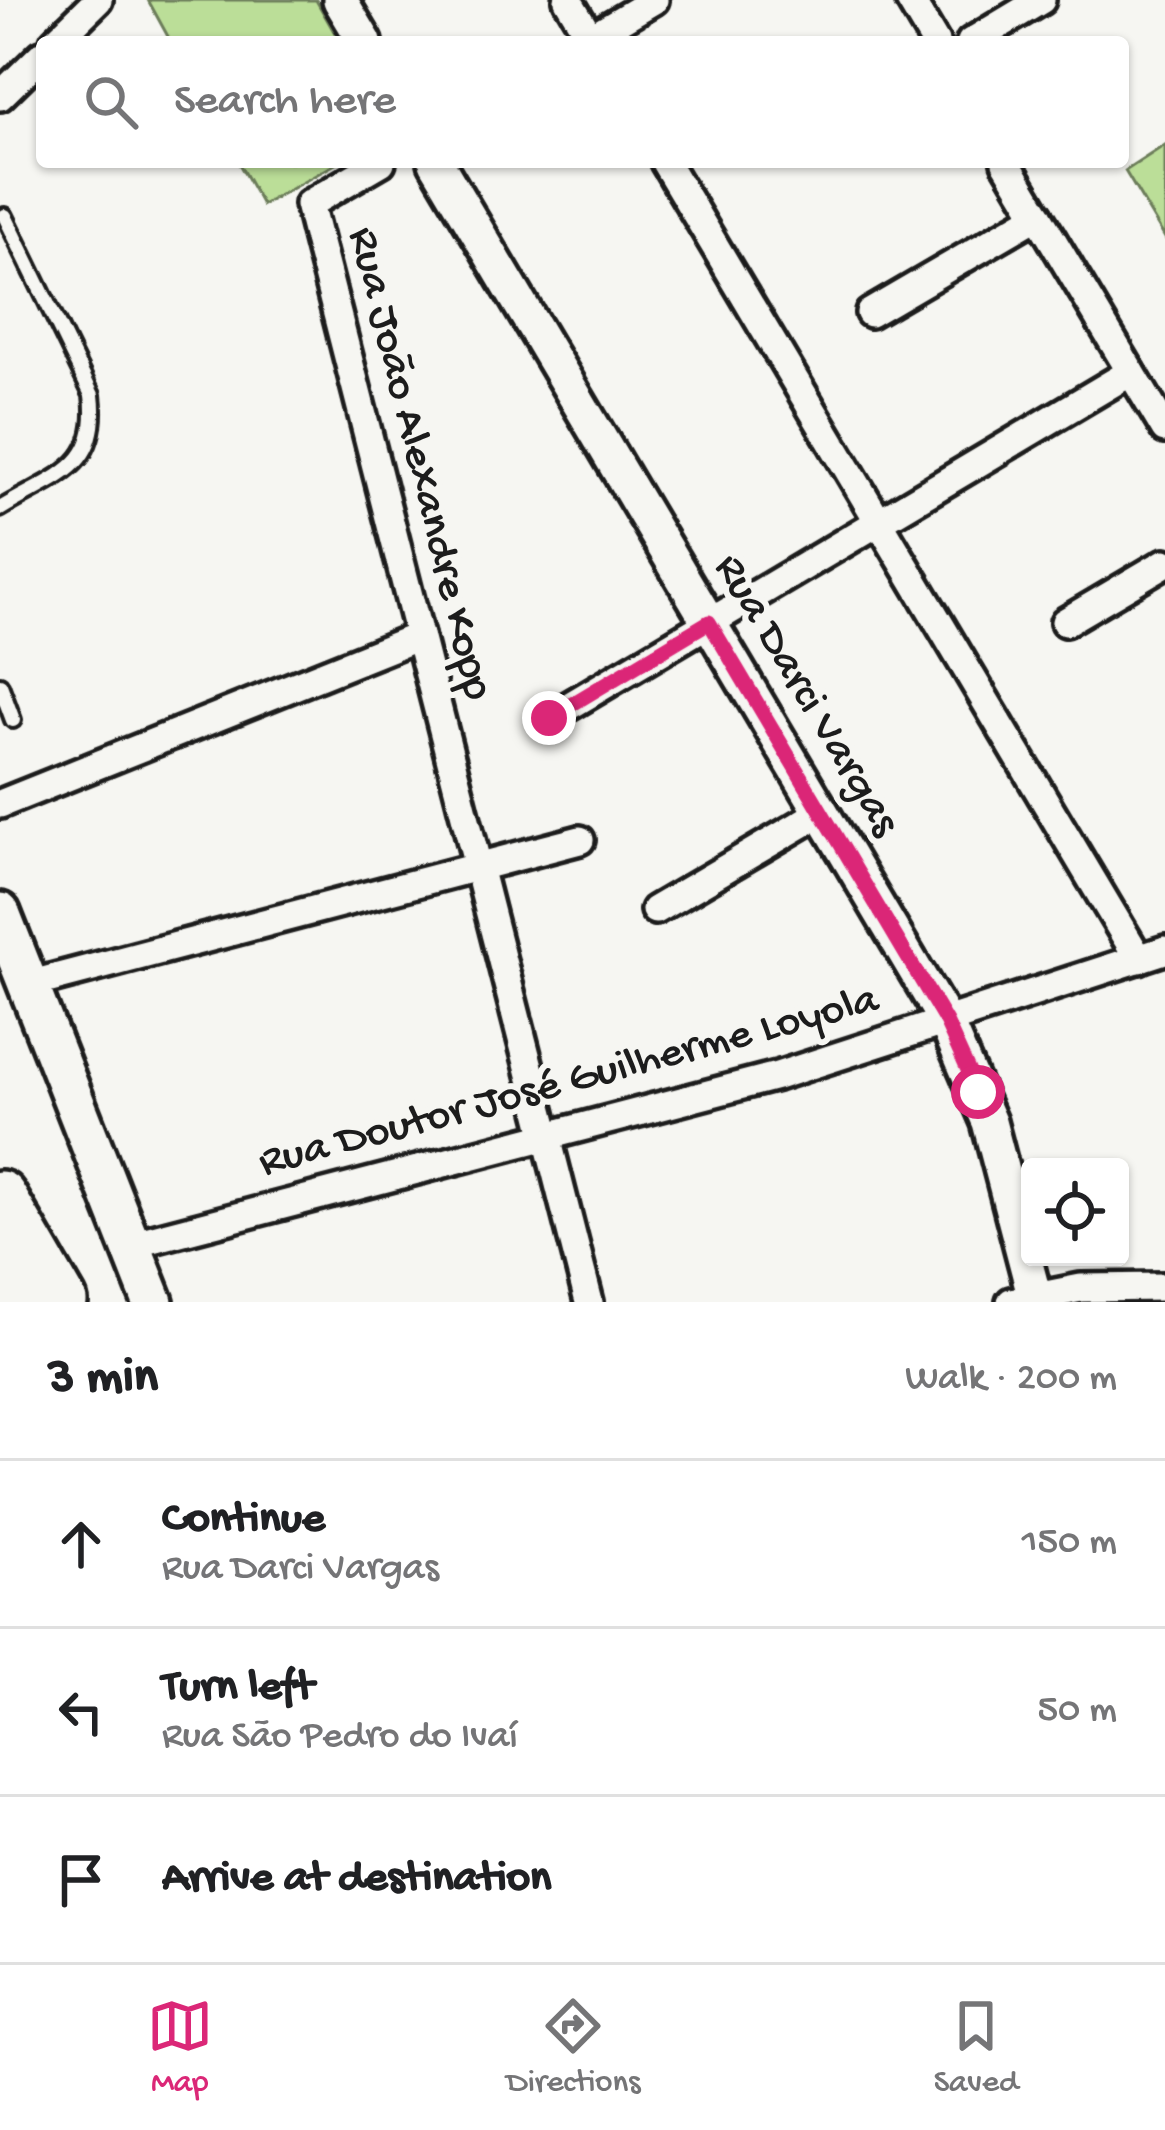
<!DOCTYPE html>
<meta charset="utf-8">
<style>
body{margin:0;font-family:"Gochi Hand",sans-serif;background:#f2f2f2;color:#202124}
.controls{position:absolute;right:36px;bottom:36px;display:grid;overflow:hidden;border-radius:12px;box-shadow:0 3px 9px #0004}
.controls button{width:108px;height:108px;display:grid;place-items:center;padding:0;border:0;border-bottom:3px solid #e0e0e0;background:#fff;color:#202124;font:60px sans-serif}
.stop{position:absolute;width:36px;height:36px;margin:-27px;border:9px solid #db2777;border-radius:50%;background:#fff}
.stop.end{background:#db2777;border-color:#fff;box-shadow:0 3px 12px #0008}
.list{margin:0;padding:0;list-style:none}
h2{display:flex;justify-content:space-between;align-items:center;height:156px;margin:0;padding:0 48px;font-size:51px}
h2 small{font-size:39px;font-weight:400;color:#757577}
.list li{display:grid;grid-template-columns:78px 1fr auto;gap:36px;align-items:center;box-sizing:border-box;height:168px;padding:0 48px;border-top:3px solid #e0e0e0}
.list b{display:block;font-size:45px;white-space:nowrap}
.list p{margin:0;font-size:39px;white-space:nowrap;color:#757577}
.list em{font-size:39px;font-style:normal;color:#757577}
.icon{flex:none;width:66px;height:66px;fill:none;stroke:currentColor;stroke-width:2;stroke-linecap:round;stroke-linejoin:round}
.map{position:relative;flex:none;width:1165px;height:1302px;overflow:hidden}
.search{position:absolute;background:#fff;box-shadow:0 3px 9px #0004;left:36px;right:36px;top:36px;height:132px;display:flex;align-items:center;gap:30px;box-sizing:border-box;padding:0 42px;border-radius:12px;color:#757577;font-size:45px}
.sheet{height:660px;background:#fff}
nav{display:flex;justify-content:space-around;align-items:center;box-sizing:border-box;height:168px;border-top:3px solid #e0e0e0;background:#fff;font-size:33px;color:#757577}
nav a{display:grid;justify-items:center;gap:6px}
nav .on{color:#db2777}
.map>svg:first-child{display:block}
</style>
<div class="map">
<svg width="1165" height="1302" viewBox="0 0 1165 1302">
<rect width="100%" height="100%" fill="#f6f6f2"/>
<filter id="ink" filterUnits="userSpaceOnUse"><feTurbulence type="fractalNoise" baseFrequency=".00833" numOctaves="2"/><feDisplacementMap in="SourceGraphic" scale="24" xChannelSelector="R" yChannelSelector="G"/><feConvolveMatrix kernelMatrix="1 2 1 2 8 2 1 2 1" color-interpolation-filters="sRGB"/></filter>
<g filter="url(#ink)">
<g fill="#bbde98" stroke="#6c7d5a" stroke-width="3">
<polygon points="148,0 316,0 340,42 171,42"/>
<polygon points="1165,145 1165,238 1125,171"/>
<polygon points="238,162 339,162 262,205"/>
</g>
<g fill="none" stroke-linecap="round" stroke-linejoin="round">
<g stroke="#1c1c1c" stroke-width="22">
<g id="service">
<path d="M0,509C55,475 101,470 92,395L5,216"/>
<polyline points="0,685 13,720"/>
</g>
</g>
<g stroke="#1c1c1c" stroke-width="36">
<g id="minor">
<polyline points="568,0 593,42"/>
<polyline points="910,0 935,42"/>
<polyline points="55,42 98,0"/>
<polyline points="583,42 654,0"/>
<polyline points="971,42 1041,0"/>
<polyline points="0,96 42,55"/>
<polyline points="381,162 309,204 589,1302"/>
<polyline points="665,162 1139,959"/>
<polyline points="1006,162 1165,429"/>
<polyline points="870,313 1038,215"/>
<polyline points="1065,622 1165,563"/>
<polyline points="549,718 1131,372"/>
<polyline points="0,804 419,636"/>
<polyline points="655,910 822,812"/>
<polyline points="28,985 580,840"/>
<polyline points="130,1245 777,1076 1165,950"/>
<polyline points="1011,1302 1081,1288 1165,1287"/>
</g>
</g>
<g stroke="#1c1c1c" stroke-width="42">
<g id="tertiary">
<polyline points="340,0 365,42"/>
<polyline points="436,162 946,1022 989,1122 1036,1302"/>
</g>
</g>
<g stroke="#1c1c1c" stroke-width="48">
<polyline id="secondary" points="0,913 153,1302"/>
</g>
<g stroke="#1c1c1c" stroke-width="60">
<g id="motorway">
<polyline points="0,1197 61,1302"/>
<polyline points="0,1269 13,1302"/>
</g>
</g>
<use href="#service" stroke="#f6f6f2" stroke-width="14"/>
<use href="#minor" stroke="#f6f6f2" stroke-width="27"/>
<use href="#tertiary" stroke="#f6f6f2" stroke-width="33"/>
<use href="#secondary" stroke="#f6f6f2" stroke-width="39"/>
<use href="#motorway" stroke="#f6f6f2" stroke-width="51"/>
</g>
</g>
<g fill="none" stroke-linecap="round" stroke-linejoin="round" filter="url(#ink)">
<polyline stroke="#db2777" stroke-width="15" points="549,718 709,622 946,1022 978,1092"/>
</g>
<g text-anchor="middle" dominant-baseline="central" stroke-width="12" stroke-linejoin="round" paint-order="stroke">
<g font-size="45" fill="#1c1c1c" stroke="#f6f6f2">
<text transform="translate(418 464) rotate(76)">Rua João Alexandre Kopp</text>
<text transform="translate(805 696) rotate(59)">Rua Darci Vargas</text>
<text transform="translate(569 1083) rotate(-15)">Rua Doutor José Guilherme Loyola</text>
</g>
</g>
</svg>
<div class="controls">
<button><svg class="icon" aria-label="locate" viewBox="0 0 24 24"><circle cx="12" cy="12" r="6"/><path d="M12 2v4M12 18v4M2 12h4M18 12h4"/></svg></button>
</div>
<div class="stop" style="left:978px;top:1092px"></div>
<div class="stop end" style="left:549px;top:718px"></div>
<div class="search"><svg class="icon" aria-label="search" viewBox="0 0 24 24"><circle cx="10" cy="10" r="6"/><path d="M15 15l6 6"/></svg>Search here</div>
</div>
<section class="sheet">
<h2>3 min<small>Walk · 200 m</small></h2>
<ul class="list">
<li><svg class="icon" aria-label="ahead" viewBox="0 0 24 24"><path d="M12 20V5M6 11l6-6 6 6"/></svg><div><b>Continue</b><p>Rua Darci Vargas</p></div><em>150 m</em></li>
<li><svg class="icon" aria-label="left" viewBox="0 0 24 24"><path d="M17 20v-9H6M10 6l-5 5 5 5"/></svg><div><b>Turn left</b><p>Rua São Pedro do Ivaí</p></div><em>50 m</em></li>
<li><svg class="icon" aria-label="arrive" viewBox="0 0 24 24"><path d="M6 21V4h12l-3 4 3 4H6"/></svg><div><b>Arrive at destination</b></div></li>
</ul>
</section>
<nav>
<a class="on"><svg class="icon" aria-label="map" viewBox="0 0 24 24"><path d="M3 6l6-2 6 2 6-2v14l-6 2-6-2-6 2zM9 4v14M15 6v14"/></svg>Map</a>
<a><svg class="icon" aria-label="directions" viewBox="0 0 24 24"><path d="M12 3l9 9-9 9-9-9zM9 14v-3h6M13 9l2 2-2 2"/></svg>Directions</a>
<a><svg class="icon" aria-label="saved" viewBox="0 0 24 24"><path d="M7 4h10v16l-5-4-5 4z"/></svg>Saved</a>
</nav>
